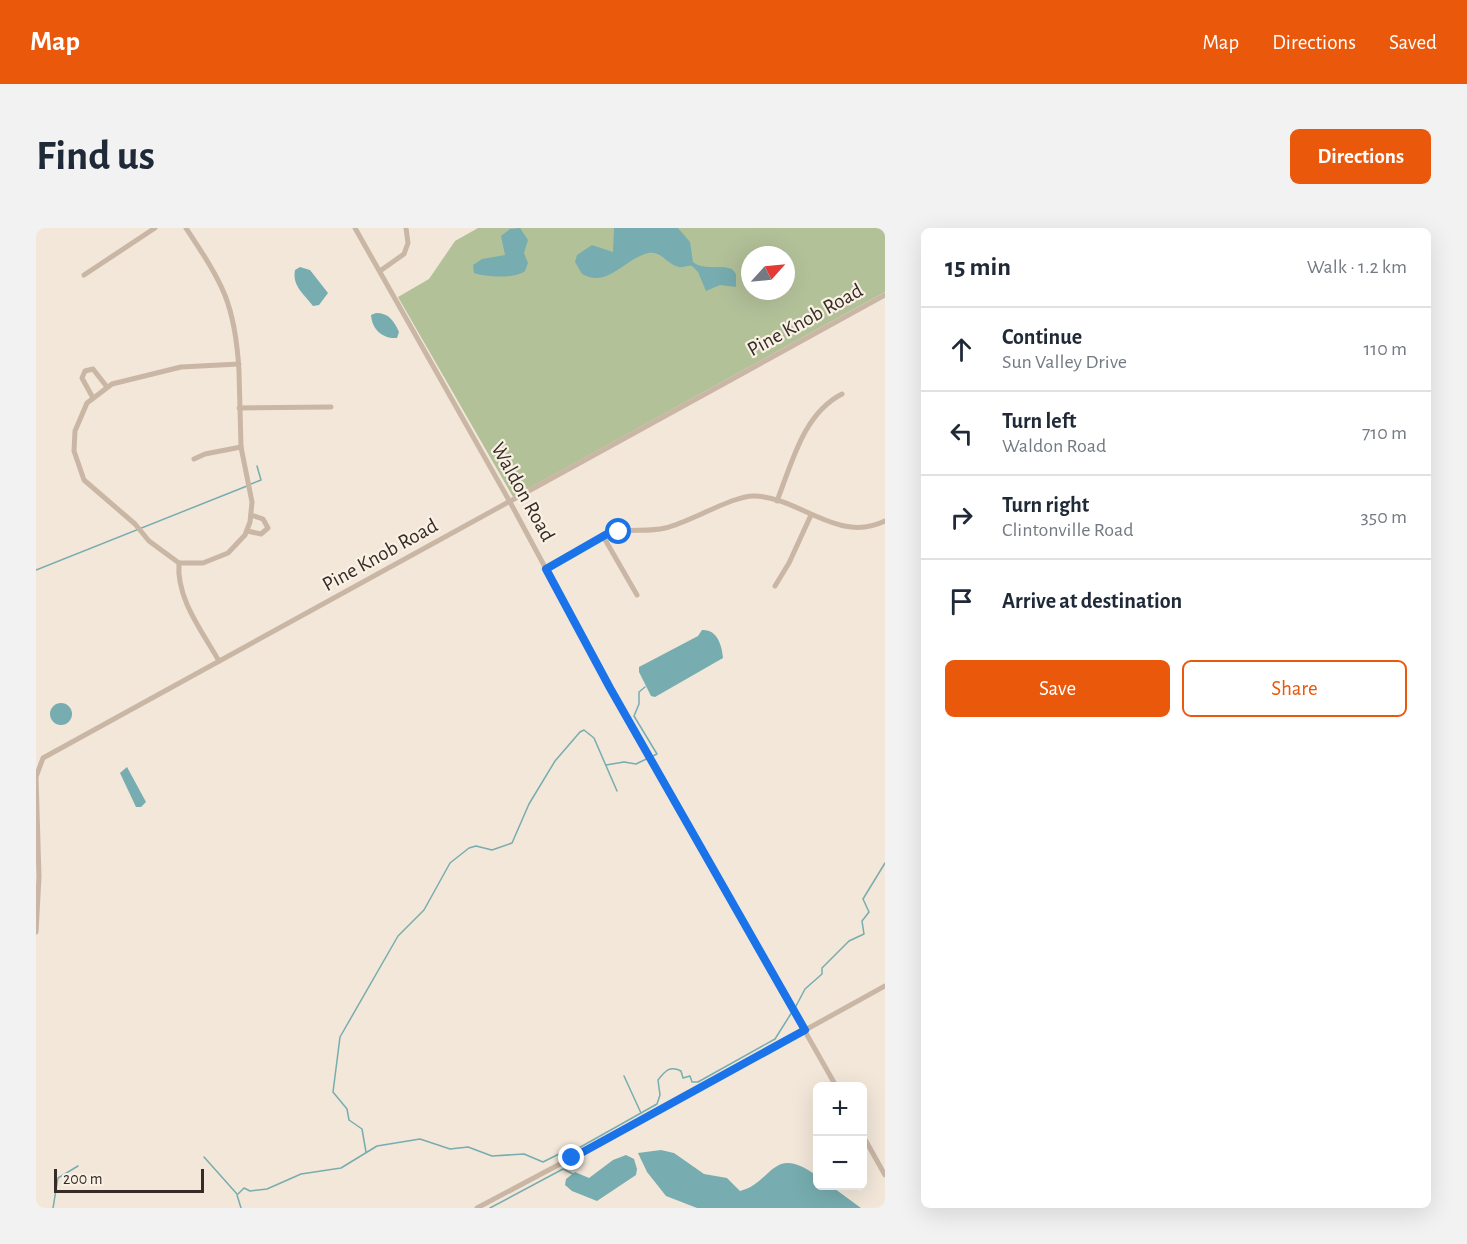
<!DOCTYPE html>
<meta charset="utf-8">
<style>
body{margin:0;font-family:"Alegreya Sans",sans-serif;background:#f2f2f3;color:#1f2937}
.controls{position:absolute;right:18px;bottom:18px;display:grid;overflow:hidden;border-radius:9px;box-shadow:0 6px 24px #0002}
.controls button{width:54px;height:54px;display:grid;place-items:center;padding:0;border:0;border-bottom:2px solid #e0e1e3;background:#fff;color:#1f2937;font:30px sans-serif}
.compass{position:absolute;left:705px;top:18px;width:54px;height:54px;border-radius:50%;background:#fff;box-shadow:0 6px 24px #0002;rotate:63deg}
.scale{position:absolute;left:18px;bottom:15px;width:150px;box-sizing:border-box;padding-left:6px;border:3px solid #362b26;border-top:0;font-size:16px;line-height:21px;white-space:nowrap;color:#362b26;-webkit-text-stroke:4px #faf1e5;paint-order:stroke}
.stop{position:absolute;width:18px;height:18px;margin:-14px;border:4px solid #1a73e8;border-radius:50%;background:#fff}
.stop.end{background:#1a73e8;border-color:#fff;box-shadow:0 2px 6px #0008}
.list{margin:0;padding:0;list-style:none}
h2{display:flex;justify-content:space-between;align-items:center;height:78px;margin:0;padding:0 24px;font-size:26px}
h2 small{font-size:20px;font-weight:400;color:#747a83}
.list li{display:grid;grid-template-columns:39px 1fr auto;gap:18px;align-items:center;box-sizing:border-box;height:84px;padding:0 24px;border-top:2px solid #e0e1e3}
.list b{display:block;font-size:22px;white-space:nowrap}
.list p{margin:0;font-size:20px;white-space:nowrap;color:#747a83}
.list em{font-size:20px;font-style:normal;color:#747a83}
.actions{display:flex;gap:12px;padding:18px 24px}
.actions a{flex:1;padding:14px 0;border:2px solid #ea580c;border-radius:9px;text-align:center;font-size:21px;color:#ea580c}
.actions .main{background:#ea580c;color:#fff}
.icon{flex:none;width:33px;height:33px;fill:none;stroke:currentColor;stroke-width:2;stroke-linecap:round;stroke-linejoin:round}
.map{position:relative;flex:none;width:849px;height:980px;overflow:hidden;border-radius:9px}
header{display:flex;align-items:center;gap:36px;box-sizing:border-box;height:84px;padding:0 30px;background:#ea580c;color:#fff}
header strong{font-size:28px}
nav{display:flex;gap:33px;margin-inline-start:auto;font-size:21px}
.intro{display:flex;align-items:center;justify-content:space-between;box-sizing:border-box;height:144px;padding:0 36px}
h1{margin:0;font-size:42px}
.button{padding:15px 27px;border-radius:9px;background:#ea580c;color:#fff;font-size:21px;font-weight:700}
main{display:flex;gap:36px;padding:0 36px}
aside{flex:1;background:#fff;border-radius:9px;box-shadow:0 6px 24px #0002}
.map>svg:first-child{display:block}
</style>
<header>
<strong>Map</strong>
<nav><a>Map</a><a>Directions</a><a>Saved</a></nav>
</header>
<div class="intro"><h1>Find us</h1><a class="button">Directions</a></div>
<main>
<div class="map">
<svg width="849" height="980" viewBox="0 0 849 980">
<rect width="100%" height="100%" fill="#f2e7d9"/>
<path fill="#b3c199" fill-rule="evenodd" d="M442,0H849V64L477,269L362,69L393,51L419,13ZM714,27H750V63H714Z"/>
<g fill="#77adb0">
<path d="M484,0L492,12L488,25L492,35L489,43C479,51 450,49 438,45L437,37L446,31L469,27L465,8L474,1Z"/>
<path d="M578,0H642L654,14L657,34C668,43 682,36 696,41L700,46V59L684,57L670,63L662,44L656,38C651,37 647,40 643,39C629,36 625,20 609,26C587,33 571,60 546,46L539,34L541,27L556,17L577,24Z"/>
<path d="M264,39L274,42L292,65L283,77L277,78C268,66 256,58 259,42Z"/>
<path d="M340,85C353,85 358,93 363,104L361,110C347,111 336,102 335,87Z"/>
<path d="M666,402C681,401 686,417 687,430L619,469L615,468L603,444V439L662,408Z"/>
<circle cx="25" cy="486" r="11"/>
<polygon points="91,539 110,574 105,579 100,579 84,545"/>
<path d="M625,922L638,925L668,946L691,950L704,963C736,956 736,914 781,948L782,958H795L825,980H661L630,968L611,944L602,925Z"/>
<polygon points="590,927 598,931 601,941 600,947 561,973 536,963 529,957 530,951 539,944 553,950 577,932"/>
</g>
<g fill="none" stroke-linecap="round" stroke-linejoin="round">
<g stroke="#77adb0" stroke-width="1.5">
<polyline points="215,256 225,252 221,238"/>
<polyline points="0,342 211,258"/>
<polyline points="570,537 588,534 600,536 621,526 598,488 603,476 603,464 609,459"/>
<polyline points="759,780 769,761 786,746 786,740 813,713 828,706 826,693 833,684 827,671 849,635"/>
<polyline points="588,848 605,885"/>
<polyline points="330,924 326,901 313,892 311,881 297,864 304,809 362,708 388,682 414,635 433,620 440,618 456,622 476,615 493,576 519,533 544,504 548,502 558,510 581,563"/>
<polyline points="168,929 201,966"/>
<path d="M202,966L208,960L214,963L231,961L265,946L305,940L341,918L384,911L414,921L432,919L456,928L488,926L507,934L523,926H532L621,876L624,867L622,852C629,843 634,837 645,843L647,850L654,848L656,854H662L739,811L756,784"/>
<polyline points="201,967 205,980"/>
<polyline points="17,980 22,950 42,938"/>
<polyline points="454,980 527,941 537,946"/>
</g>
<g stroke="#cab6a5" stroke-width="5">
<path d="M150,0C187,56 199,75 203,143L205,219L216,274L214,294L209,307L192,325L167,335H143L113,313L99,296L48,252L38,223L39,203L51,175L76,156L145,139L203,136"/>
<polyline points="319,0 474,274 574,460 800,858"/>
<polyline points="344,43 368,26 372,15 370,0"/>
<polyline points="48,47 119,0"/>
<polyline points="57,170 46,150 49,143 57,141 71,159"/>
<polyline points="203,180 295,179"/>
<polyline points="158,231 169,226 205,219"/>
<path d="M741,273C756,235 767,186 806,166"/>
<polyline points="211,303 225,306 232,300 227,291 215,287"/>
<polyline points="567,308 601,367"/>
<path d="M143,335C140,370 166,403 183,433"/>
<path d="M510,341C530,330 549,315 570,307C588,299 610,305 629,300C655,294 697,267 719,268C765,270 802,316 849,293"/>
<polyline points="739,358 753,335 775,287"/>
<polyline points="0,704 3,649 0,549 7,530 849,67"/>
<polyline points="826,906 849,947"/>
<polyline points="441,980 588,902 849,758"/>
</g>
</g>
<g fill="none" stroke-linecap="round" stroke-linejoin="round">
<polyline stroke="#1a73e8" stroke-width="8" points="536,930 769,802 574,460 510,341 571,306 583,304"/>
</g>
<g text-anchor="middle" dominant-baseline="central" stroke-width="4.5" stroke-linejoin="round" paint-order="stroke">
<g font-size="21" fill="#362b26" stroke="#faf1e5">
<text transform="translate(769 92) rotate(-29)">Pine Knob Road</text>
<text transform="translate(487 264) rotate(61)">Waldon Road</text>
<text transform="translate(344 327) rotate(-29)">Pine Knob Road</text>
</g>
</g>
</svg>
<div class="controls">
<button>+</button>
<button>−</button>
</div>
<svg class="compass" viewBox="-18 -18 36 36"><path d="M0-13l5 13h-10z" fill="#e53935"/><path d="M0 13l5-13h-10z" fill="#747a83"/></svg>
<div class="scale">200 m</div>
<div class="stop" style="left:583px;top:304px"></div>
<div class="stop end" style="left:536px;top:930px"></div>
</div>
<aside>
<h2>15 min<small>Walk · 1.2 km</small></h2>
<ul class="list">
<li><svg class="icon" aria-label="ahead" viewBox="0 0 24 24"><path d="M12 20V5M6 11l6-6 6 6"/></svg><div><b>Continue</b><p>Sun Valley Drive</p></div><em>110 m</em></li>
<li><svg class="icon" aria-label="left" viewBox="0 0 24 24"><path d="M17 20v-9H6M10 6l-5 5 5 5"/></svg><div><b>Turn left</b><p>Waldon Road</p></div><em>710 m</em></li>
<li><svg class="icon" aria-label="right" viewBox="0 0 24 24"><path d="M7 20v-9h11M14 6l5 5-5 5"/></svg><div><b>Turn right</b><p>Clintonville Road</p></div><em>350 m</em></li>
<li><svg class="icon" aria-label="arrive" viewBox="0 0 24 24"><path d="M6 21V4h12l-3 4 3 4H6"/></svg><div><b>Arrive at destination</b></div></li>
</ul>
<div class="actions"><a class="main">Save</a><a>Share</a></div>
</aside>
</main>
